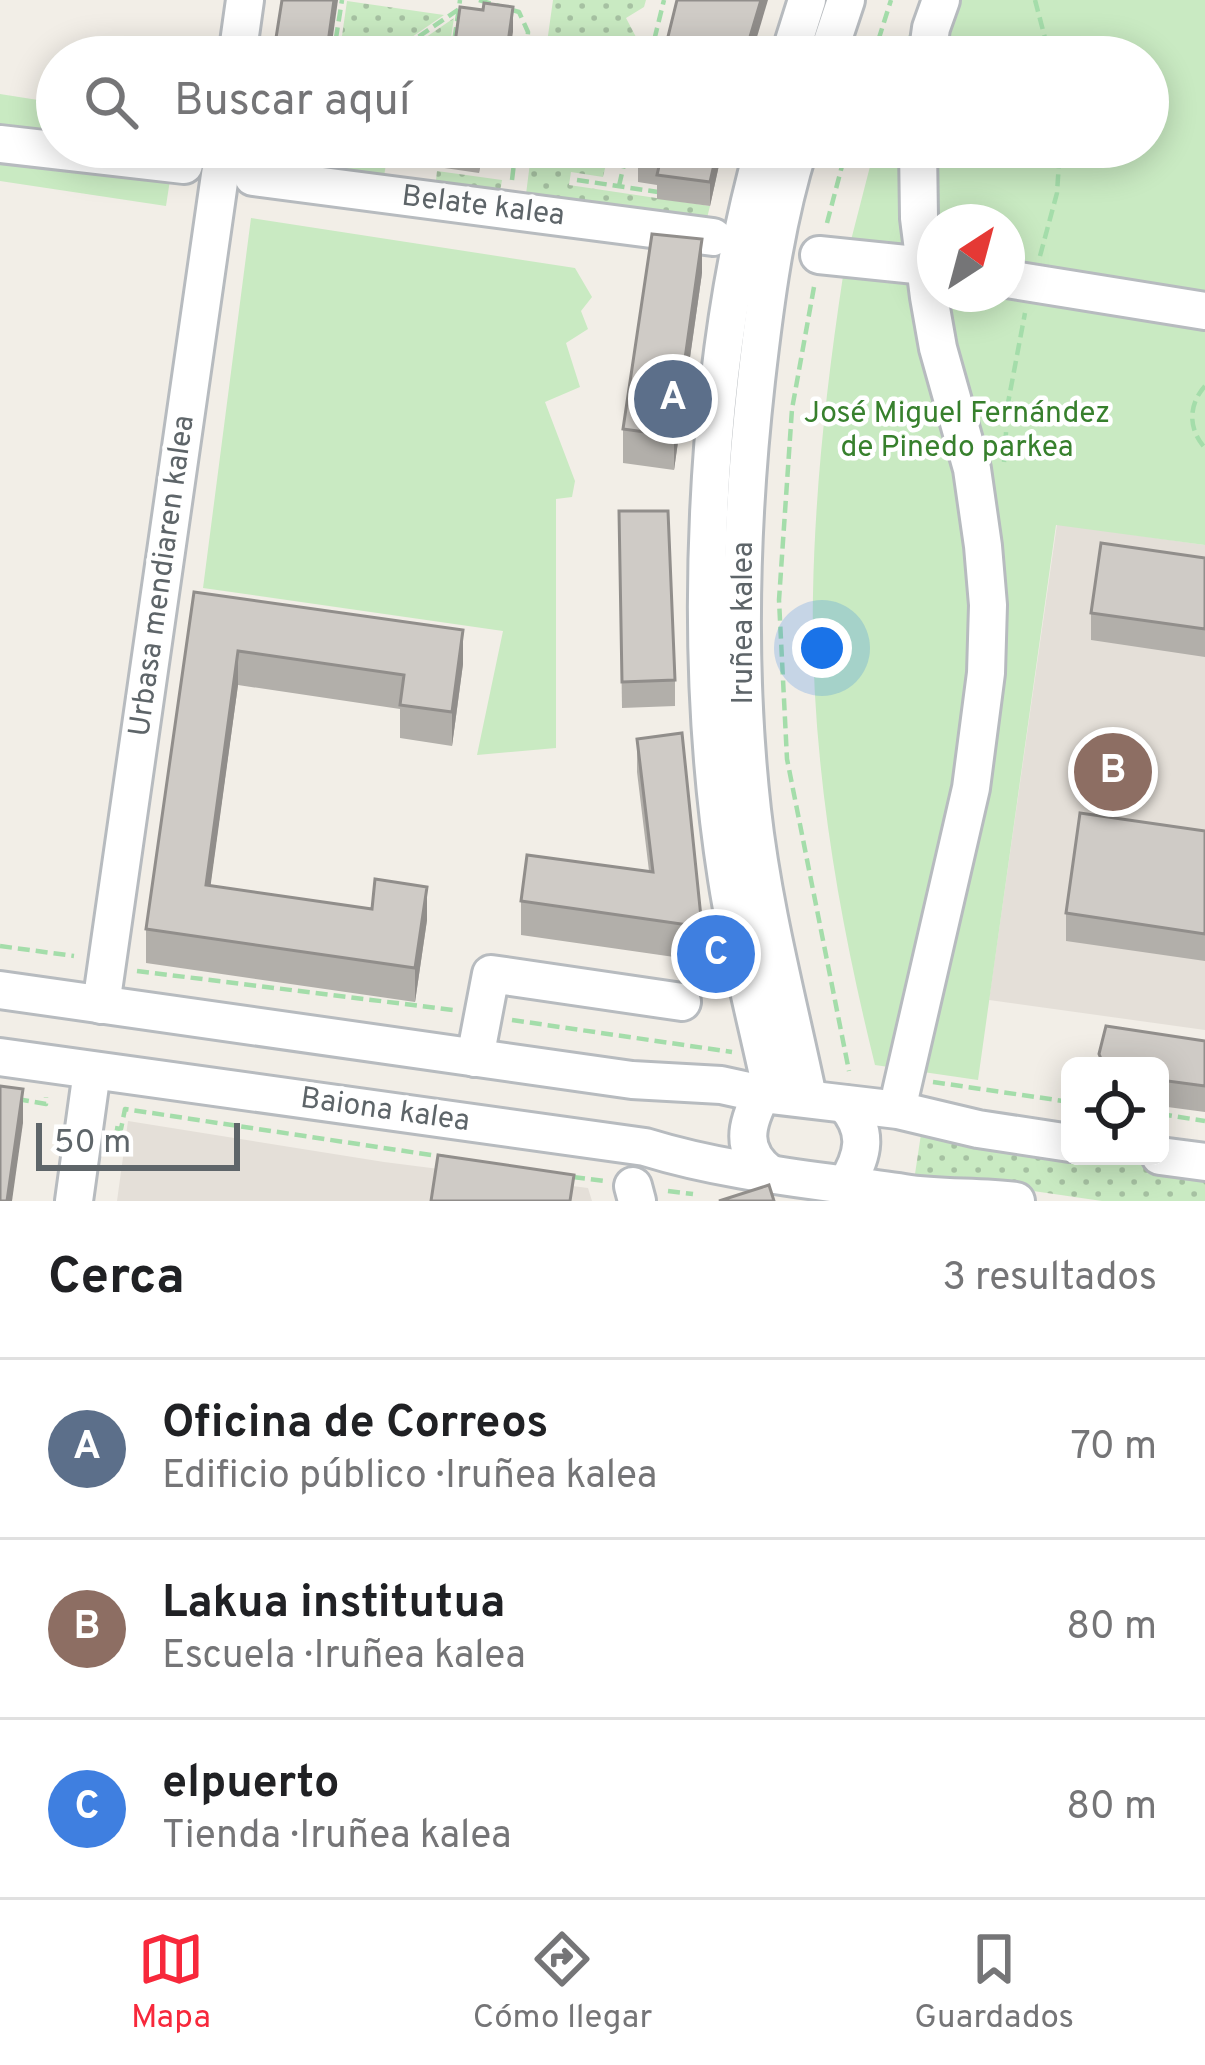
<!DOCTYPE html>
<html lang="es">
<meta charset="utf-8">
<style>
body{margin:0;font-family:Overpass,sans-serif;background:#f6f6f6;color:#202124}
.controls{position:absolute;right:36px;bottom:36px;display:grid;overflow:hidden;border-radius:18px;box-shadow:0 6px 30px #0003}
.controls button{width:108px;height:108px;display:grid;place-items:center;padding:0;border:0;border-bottom:3px solid #e0e0e0;background:#fff;color:#202124;font:60px sans-serif}
.compass{position:absolute;left:917px;top:204px;width:108px;height:108px;border-radius:50%;background:#fff;box-shadow:0 6px 30px #0003;rotate:36deg}
.scale{position:absolute;left:36px;bottom:30px;width:204px;box-sizing:border-box;padding-left:12px;border:6px solid #5e6569;border-top:0;font-size:33px;line-height:42px;white-space:nowrap;color:#5e6569;-webkit-text-stroke:9px #fff;paint-order:stroke}
.you{position:absolute;left:822px;top:648px;width:42px;height:42px;margin:-30px;border:9px solid #fff;border-radius:50%;background:#1a73e8;box-shadow:0 0 0 18px #1a73e833}
.badge{display:grid;place-items:center;width:78px;height:78px;border-radius:50%;background:#f7283b;color:#fff;font-size:39px;font-weight:700}
.pin{position:absolute;translate:-50% -50%;border:6px solid #fff;box-shadow:0 3px 12px #0006}
.list{margin:0;padding:0;list-style:none}
h2{display:flex;justify-content:space-between;align-items:center;height:156px;margin:0;padding:0 48px;font-size:51px}
h2 small{font-size:39px;font-weight:400;color:#757577}
.list li{display:grid;grid-template-columns:78px 1fr auto;gap:36px;align-items:center;box-sizing:border-box;height:180px;padding:0 48px;border-top:3px solid #e0e0e0}
.list b{display:block;font-size:45px;white-space:nowrap}
.list p{margin:0;font-size:39px;white-space:nowrap;color:#757577}
.list em{font-size:39px;font-style:normal;color:#757577}
.icon{flex:none;width:66px;height:66px;fill:none;stroke:currentColor;stroke-width:2;stroke-linecap:round;stroke-linejoin:round}
.map{position:relative;flex:none;width:1205px;height:1201px;overflow:hidden}
.search{position:absolute;background:#fff;box-shadow:0 6px 30px #0003;left:36px;right:36px;top:36px;height:132px;display:flex;align-items:center;gap:30px;box-sizing:border-box;padding:0 42px;border-radius:66px;color:#757577;font-size:45px}
.sheet{height:696px;background:#fff}
nav{display:flex;justify-content:space-around;align-items:center;box-sizing:border-box;height:168px;border-top:3px solid #e0e0e0;background:#fff;font-size:33px;color:#757577}
nav a{display:grid;justify-items:center;gap:6px}
nav .on{color:#f7283b}
.map>svg:first-child{display:block}
</style>
<div class="map">
<svg width="1205" height="1201" viewBox="0 0 1205 1201">
<defs>
<pattern id="grass-dots" width="8" height="8" patternUnits="userSpaceOnUse" patternTransform="scale(3)"><rect width="8" height="8" fill="#c9eac2"/><path d="M2 2h.1M6 6h.1" fill="none" stroke="#a6c1a2" stroke-width="1.8" stroke-linecap="round"/></pattern>
</defs>
<rect width="100%" height="100%" fill="#f2eee7"/>
<g fill="#e4dfd8">
<polygon points="1057,524 1205,545 1205,1030 989,1000"/>
<polygon points="128,1121 384,1162 588,1188 592,1201 117,1201"/>
</g>
<g fill="url(#grass-dots)">
<polygon points="553,0 646,0 644,7 626,18 636,37 618,48 622,57 545,57"/>
<polygon points="347,1 444,15 383,57 339,57"/>
<polygon points="454,18 448,57 397,57"/>
<polygon points="264,147 323,155 320,174 262,166"/>
<polygon points="532,147 610,147 603,177 571,172 569,185 710,206 705,226 525,202"/>
<polygon points="328,156 386,164 383,183 325,174"/>
<polygon points="437,171 502,180 499,199 435,189"/>
<polygon points="921,1134 1205,1173 1205,1201 1102,1201 915,1174"/>
</g>
<g fill="#c9eac2">
<polygon points="921,0 1205,0 1205,299 1007,271 1007,222 935,222 935,260 849,248 875,147 1148,147 1148,57 901,57"/>
<polygon points="0,94 57,103 57,147 175,147 166,206 0,181"/>
<polygon points="251,218 575,268 592,297 581,311 588,329 566,343 580,387 545,402 575,481 572,497 556,499 556,748 477,755 503,631 203,588"/>
<path d="M843,276L935,289V294H968L1205,328V545L1056,525L978,1080L875,1065C837,911 810,753 813,594C815,487 827,382 843,276Z"/>
</g>
<g fill="none" stroke-linecap="round" stroke-linejoin="round">
<g stroke="#b7bbbf" stroke-width="42">
<g id="minor">
<polyline points="237,57 245,0"/>
<polyline points="789,57 807,0"/>
<polyline points="827,57 846,0"/>
<polyline points="927,57 931,28 941,0"/>
<polyline points="0,144 184,165"/>
<path d="M764,147C702,367 692,654 727,879C738,951 757,1022 772,1093"/>
<path d="M799,147C775,223 765,302 756,381C740,524 736,667 752,810C763,908 788,1002 808,1097"/>
<polyline points="253,177 713,237"/>
<polyline points="819,255 935,267"/>
<polyline points="1007,279 1205,311"/>
<polyline points="0,990 632,1080 721,1085 762,1094 898,1110 978,1129 1070,1143"/>
<polyline points="101,1005 224,147"/>
<path d="M0,1057L645,1147C729,1173 817,1180 904,1193C940,1199 979,1196 1016,1201"/>
<polyline points="475,1058 491,974 682,1002"/>
<polyline points="901,1092 971,788 986,673 988,605 983,546 972,469 938,348 929,297 919,218 918,147"/>
<path d="M762,1094C746,1124 739,1150 769,1173"/>
<path d="M845,1104C869,1131 864,1155 846,1184"/>
<polyline points="1160,1156 1205,1162"/>
<polyline points="633,1186 637,1201"/>
<polyline points="74,1201 92,1071"/>
</g>
</g>
<g stroke="#a4ddaa" stroke-width="4.5" stroke-dasharray="12 6" stroke-linecap="butt">
<polyline points="479,0 519,12 528,32 526,57"/>
<polyline points="1035,0 1050,57"/>
<polyline points="333,57 342,0"/>
<polyline points="389,57 459,9"/>
<polyline points="452,57 460,0"/>
<polyline points="650,57 664,0"/>
<polyline points="873,57 891,0"/>
<polyline points="512,180 516,147"/>
<polyline points="577,180 658,192"/>
<polyline points="619,186 628,147"/>
<polyline points="827,223 847,147"/>
<polyline points="1040,256 1057,193 1060,147"/>
<polyline points="814,287 792,409 779,600 787,759 849,1071"/>
<path d="M1205,386C1188,405 1188,429 1205,448"/>
<polyline points="1004,462 1008,403 1025,313"/>
<polyline points="0,946 74,956"/>
<polyline points="137,971 453,1010"/>
<polyline points="512,1020 732,1052"/>
<polyline points="933,1082 1070,1102"/>
<polyline points="17,1099 46,1104 46,1097"/>
<polyline points="1160,1114 1205,1121"/>
<polyline points="115,1128 121,1129 125,1109 444,1157"/>
<polyline points="573,1177 604,1181"/>
<polyline points="668,1191 693,1194"/>
</g>
<use href="#minor" stroke="#fff" stroke-width="36"/>
</g>
<g fill="#b2afaa">
<polygon points="300,147 482,147 479,173"/>
<polygon points="641,147 723,147 710,206 657,199 657,185 638,182 638,158"/>
<polygon points="702,273 674,470 623,463 623,429"/>
<polygon points="619,511 675,680 675,706 622,708"/>
<polygon points="1205,558 1205,657 1091,640 1091,613"/>
<polygon points="194,592 463,664 452,746 400,738 400,709 238,685 210,886 427,920 415,1002 146,963 146,929"/>
<polygon points="637,739 702,927 702,961 521,935 521,901 649,871 637,772"/>
<polygon points="1205,831 1205,961 1066,941 1066,913"/>
<polygon points="1205,1041 1205,1112 1160,1106 1160,1066 1099,1066 1099,1054"/>
</g>
<g fill="#918e8b">
<polygon points="334,0 338,0 330,57 326,57"/>
<polygon points="761,0 768,0 751,57 744,57"/>
<polygon points="513,7 513,32 509,57 506,57"/>
<polygon points="479,147 482,147 479,173"/>
<polygon points="718,147 723,147 710,206 710,182"/>
<polygon points="702,239 702,273 674,470 674,436"/>
<polygon points="463,630 463,664 452,746 452,712"/>
<polygon points="238,651 238,685 206,919 206,885"/>
<polygon points="427,887 427,920 415,1002 415,968"/>
<polygon points="23,1089 23,1123 12,1201 7,1201"/>
</g>
<g fill="#cfcbc6" stroke="#918e8b" stroke-width="3">
<polygon points="282,0 334,0 326,57 273,57"/>
<polygon points="677,0 761,0 744,57 663,57"/>
<polygon points="484,3 513,7 506,57 453,57 460,7 483,10"/>
<polygon points="641,147 718,147 710,182 657,175 660,162 638,158"/>
<polygon points="652,234 702,239 674,436 623,429"/>
<polygon points="619,511 668,511 675,680 622,682"/>
<polygon points="1101,543 1205,558 1205,629 1091,613"/>
<polygon points="194,592 463,630 452,712 400,705 404,675 238,651 206,885 372,909 375,879 427,887 415,968 146,929"/>
<polygon points="682,733 702,927 521,901 527,855 653,872 637,739"/>
<polygon points="1080,813 1205,831 1205,934 1066,913"/>
<polygon points="1106,1026 1205,1041 1205,1086 1160,1080 1160,1066 1104,1066 1099,1054"/>
<polygon points="0,1086 23,1089 7,1201 0,1201"/>
<polygon points="438,1155 574,1175 570,1201 431,1201"/>
<polygon points="769,1185 774,1201 719,1201"/>
</g>
<g text-anchor="middle" dominant-baseline="central" stroke-width="9" stroke-linejoin="round" paint-order="stroke">
<g font-size="30" fill="#5e6569" stroke="#fff">
<text transform="translate(483 207) rotate(7)">Belate kalea</text>
<text transform="translate(163 576) rotate(-82)">Urbasa mendiaren kalea</text>
<text transform="translate(744 623) rotate(-90)">Iruñea kalea</text>
<text transform="translate(385 1111) rotate(8)">Baiona kalea</text>
</g>
<g font-size="30" fill="#37802d" stroke="#fff">
<text x="957" y="414">José Miguel Fernández<tspan x="957" dy="34">de Pinedo parkea</tspan></text>
</g>
</g>
</svg>
<div class="controls">
<button><svg class="icon" aria-label="locate" viewBox="0 0 24 24"><circle cx="12" cy="12" r="6"/><path d="M12 2v4M12 18v4M2 12h4M18 12h4"/></svg></button>
</div>
<svg class="compass" viewBox="-18 -18 36 36"><path d="M0-13l5 13h-10z" fill="#e53935"/><path d="M0 13l5-13h-10z" fill="#757577"/></svg>
<div class="scale">50 m</div>
<div class="you"></div>
<div class="pin badge" style="left:673px;top:399px;background:#5c6f8a">A</div>
<div class="pin badge" style="left:1113px;top:772px;background:#8d6e63">B</div>
<div class="pin badge" style="left:716px;top:954px;background:#3f7fe0">C</div>
<div class="search"><svg class="icon" aria-label="search" viewBox="0 0 24 24"><circle cx="10" cy="10" r="6"/><path d="M15 15l6 6"/></svg>Buscar aquí</div>
</div>
<section class="sheet">
<h2>Cerca<small>3 resultados</small></h2>
<ul class="list">
<li><span class="badge" style="background:#5c6f8a">A</span><div><b>Oficina de Correos</b><p>Edificio público · Iruñea kalea</p></div><em>70 m</em></li>
<li><span class="badge" style="background:#8d6e63">B</span><div><b>Lakua institutua</b><p>Escuela · Iruñea kalea</p></div><em>80 m</em></li>
<li><span class="badge" style="background:#3f7fe0">C</span><div><b>elpuerto</b><p>Tienda · Iruñea kalea</p></div><em>80 m</em></li>
</ul>
</section>
<nav>
<a class="on"><svg class="icon" aria-label="map" viewBox="0 0 24 24"><path d="M3 6l6-2 6 2 6-2v14l-6 2-6-2-6 2zM9 4v14M15 6v14"/></svg>Mapa</a>
<a><svg class="icon" aria-label="directions" viewBox="0 0 24 24"><path d="M12 3l9 9-9 9-9-9zM9 14v-3h6M13 9l2 2-2 2"/></svg>Cómo llegar</a>
<a><svg class="icon" aria-label="saved" viewBox="0 0 24 24"><path d="M7 4h10v16l-5-4-5 4z"/></svg>Guardados</a>
</nav>
